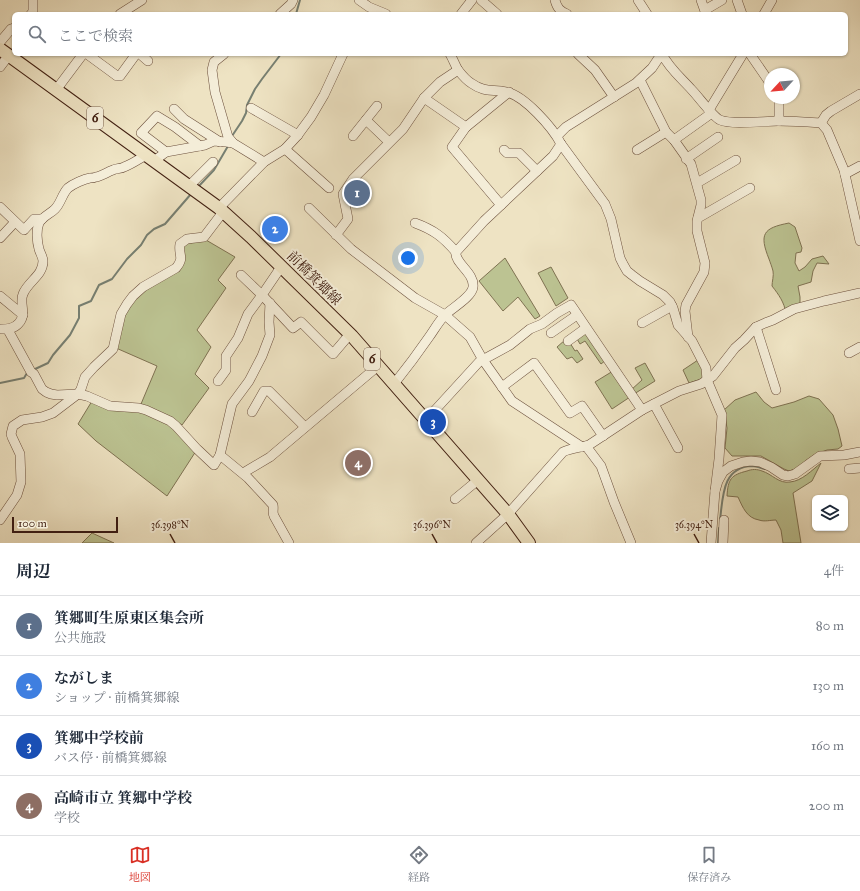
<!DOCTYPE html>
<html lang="ja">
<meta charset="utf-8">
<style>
body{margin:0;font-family:"IM FELL Great Primer","Noto Serif JP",serif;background:#f2f2f3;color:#1f2937}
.controls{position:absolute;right:12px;bottom:12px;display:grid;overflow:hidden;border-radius:6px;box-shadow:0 1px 3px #0004}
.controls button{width:36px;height:36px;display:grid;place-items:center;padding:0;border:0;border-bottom:1px solid #e0e1e3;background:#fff;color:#1f2937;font:20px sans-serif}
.compass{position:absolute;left:764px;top:68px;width:36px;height:36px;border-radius:50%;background:#fff;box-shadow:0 1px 3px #0004;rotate:244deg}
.scale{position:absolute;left:12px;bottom:10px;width:106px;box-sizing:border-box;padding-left:4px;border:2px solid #422012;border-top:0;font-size:11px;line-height:14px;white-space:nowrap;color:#422012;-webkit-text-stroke:3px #f4edd8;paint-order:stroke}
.you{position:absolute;left:408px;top:258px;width:14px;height:14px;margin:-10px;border:3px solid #fff;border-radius:50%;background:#1a73e8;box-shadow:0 0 0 6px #1a73e833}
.badge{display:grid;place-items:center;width:26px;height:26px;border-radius:50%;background:#d93025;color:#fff;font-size:13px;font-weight:700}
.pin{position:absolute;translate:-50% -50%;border:2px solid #fff;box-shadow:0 1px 4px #0006}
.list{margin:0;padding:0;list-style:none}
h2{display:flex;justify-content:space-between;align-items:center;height:52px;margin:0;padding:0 16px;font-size:17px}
h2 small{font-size:13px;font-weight:400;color:#747a83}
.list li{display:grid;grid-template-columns:26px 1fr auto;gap:12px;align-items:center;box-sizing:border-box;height:60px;padding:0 16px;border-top:1px solid #e0e1e3}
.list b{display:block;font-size:15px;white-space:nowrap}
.list p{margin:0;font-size:13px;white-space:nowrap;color:#747a83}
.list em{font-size:13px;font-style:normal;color:#747a83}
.icon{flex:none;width:22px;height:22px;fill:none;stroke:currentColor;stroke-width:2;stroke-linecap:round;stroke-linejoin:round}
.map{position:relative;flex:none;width:860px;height:543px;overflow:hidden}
.search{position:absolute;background:#fff;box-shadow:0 1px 3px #0004;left:12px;right:12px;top:12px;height:44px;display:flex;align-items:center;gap:10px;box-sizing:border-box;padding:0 14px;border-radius:6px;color:#747a83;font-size:15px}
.sheet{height:292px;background:#fff}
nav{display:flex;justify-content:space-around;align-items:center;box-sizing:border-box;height:56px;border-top:1px solid #e0e1e3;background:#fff;font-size:11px;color:#747a83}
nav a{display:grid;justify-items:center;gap:2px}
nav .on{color:#d93025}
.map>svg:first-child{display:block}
</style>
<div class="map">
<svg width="860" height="543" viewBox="0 0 860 543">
<rect width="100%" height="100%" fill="#eee3c3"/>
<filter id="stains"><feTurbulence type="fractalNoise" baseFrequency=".005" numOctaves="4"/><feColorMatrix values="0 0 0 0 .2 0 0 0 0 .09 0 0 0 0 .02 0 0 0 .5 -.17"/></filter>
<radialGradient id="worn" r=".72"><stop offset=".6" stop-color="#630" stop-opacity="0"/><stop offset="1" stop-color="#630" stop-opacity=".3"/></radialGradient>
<g fill="#bcc392" stroke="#7f7252">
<path d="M789,223L795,227L802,248L801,252L796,253L795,263L799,271L805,267L812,259L823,256L829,264L817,263L813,271L811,282L798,286L800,297V310L786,313C784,302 779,295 772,286C772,282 774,275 773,271C772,267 770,262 769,259C759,234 763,228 789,223Z"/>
<polygon points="206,240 235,257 218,280 226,288 197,330 211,347 195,374 209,388 182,425 161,413 141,404 157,366 116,348 123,316 135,297 174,273 184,244"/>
<polygon points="505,258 540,316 535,319 518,297 503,311 479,281"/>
<polygon points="551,267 568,298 556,306 538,273"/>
<polygon points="586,330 606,360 601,364 585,341 580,344 576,337"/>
<polygon points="565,340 570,343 575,351 577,350 583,359 577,363 572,357 567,359 557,347"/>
<polygon points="698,360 703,368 704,378 689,383 683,370"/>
<polygon points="645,363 655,381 634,394 631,390 642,380 635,368"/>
<polygon points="613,371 630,397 612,409 595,382"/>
<polygon points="756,392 764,402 772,408 794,402 809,396 819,399 833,415 838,429 842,446 838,449 827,450 814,455 805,461 798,468 789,471 784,469 761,456 732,456 725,448 727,428 724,410 735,400"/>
<polygon points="92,401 144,412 172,426 196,451 167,496 96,441 78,424"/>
<path d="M821,463L812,481L793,493L801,543H783L781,530L776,520C771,520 764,522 759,520C747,518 743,508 738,497L727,496C728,479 731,475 747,471C752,469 757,469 762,471C772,474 779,484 790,482C802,481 812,470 821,463Z"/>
<polygon points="92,533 114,543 82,543"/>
</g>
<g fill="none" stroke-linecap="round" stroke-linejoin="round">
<g stroke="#777f71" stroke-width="2">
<polyline points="296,14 300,0"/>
<polyline points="232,136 242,121 246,113 247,105 255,89 262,79 281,54"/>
<polyline points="197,188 214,170 228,146"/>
<polyline points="33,370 48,363 53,355 70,335 79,318 79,306 91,301 99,285 112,279 127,259 141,245 147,235 154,229 165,224 191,194"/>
<polyline points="0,383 24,378 27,373"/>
<path d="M720,520C723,497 722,467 752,466C756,466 761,468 765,469"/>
<polyline points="718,543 719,528"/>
</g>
<g stroke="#6d513e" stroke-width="10">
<g id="minor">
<polyline points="359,0 369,7 386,14"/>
<polyline points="481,0 497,14"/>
<path d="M555,0C557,8 560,11 567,14"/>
<polyline points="638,0 647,14"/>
<polyline points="701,0 706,14"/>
<polyline points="737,0 742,14"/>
<polyline points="705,10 722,0"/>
<polyline points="31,14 33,12 33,0"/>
<polyline points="120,14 142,0"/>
<polyline points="280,14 291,4 293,0"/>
<polyline points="461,14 472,0"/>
<polyline points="764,14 772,0"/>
<polyline points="0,42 11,29 14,28"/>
<polyline points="87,54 117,76 120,76 136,54"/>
<polyline points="140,54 148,61"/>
<polyline points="224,54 214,62 212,70 215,92 228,137 233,143"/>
<path d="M450,54C453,59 455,65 458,70C462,75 466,80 471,83C485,93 492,89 506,92C524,95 553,128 561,144L605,204L611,219L620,258L623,264L627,271L632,275L640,281L663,295L670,302L673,308L678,325L692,341L706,368L707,380L722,415L719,459L715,491"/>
<polyline points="578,54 595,70 614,97"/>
<path d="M662,54C669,68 681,78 691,89C698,96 713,117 720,120C732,125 764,121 778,121C792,121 807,122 821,123L827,130L844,170L860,241"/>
<polyline points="750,54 770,83"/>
<polyline points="0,67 9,55"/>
<polyline points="640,80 666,132 674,140 691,164 701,200 701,205 697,221 697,231 705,263 704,272 686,305 685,311 688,337"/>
<polyline points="56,90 83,54"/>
<polyline points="424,98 466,127 509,92"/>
<polyline points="778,98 779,100 779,121"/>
<polyline points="251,108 298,135"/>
<polyline points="174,109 184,119 220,142"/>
<polyline points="366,120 389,142"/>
<polyline points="821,123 826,115 831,111 860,94"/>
<polyline points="466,127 452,147 501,205"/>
<polyline points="353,136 377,106"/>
<polyline points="557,136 566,127 636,83 652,68 658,59 663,56"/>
<polyline points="674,140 709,115 709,110 743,54"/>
<polyline points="285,149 329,188"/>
<polyline points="504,150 507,153 519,153 537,171"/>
<polyline points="637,150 666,132"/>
<polyline points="166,152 141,133 157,116 175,127 200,146"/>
<polyline points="686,159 718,137"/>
<polyline points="154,161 166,152 205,145 214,141 226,142 233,143 264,162"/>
<polyline points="845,174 860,166"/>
<polyline points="697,183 736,160"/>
<polyline points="189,186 213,162"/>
<polyline points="0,207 24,230 34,219 42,219"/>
<polyline points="219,208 264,162 285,149 297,136 311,117 324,95 343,54"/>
<polyline points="309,208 351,249 415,298 445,315 470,337 483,360 512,401 582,447"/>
<polyline points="698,218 750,188"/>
<path d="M415,223C434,230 443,237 456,252"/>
<polyline points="336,235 348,219 343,194 353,179 403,129 424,98 440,82 458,70"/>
<polyline points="0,238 15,222"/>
<polyline points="281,267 262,295 293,328 301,322 333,354 350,334"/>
<polyline points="0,296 23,315"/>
<polyline points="642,323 672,306"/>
<polyline points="756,327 776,390"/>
<path d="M0,329C7,329 14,329 19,323C27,314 19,303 23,294C28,281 43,276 43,261C43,257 40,253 39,249C37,242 36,230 39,223C43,216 50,214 55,209C61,203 62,194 68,188C73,184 84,179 90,178C92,178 94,178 96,177C102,176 107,172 113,170C116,168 121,169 124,167C132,164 139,159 146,155"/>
<polyline points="8,330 31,372 34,374 42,389 46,392 51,394 57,395 78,394 87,396 110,406 139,408 146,410 170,421 176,426 197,449 214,465 220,455 232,404 249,381 262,356 270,335 269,322 270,303"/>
<polyline points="551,333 577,315"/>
<polyline points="568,341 586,328"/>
<polyline points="849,353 860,347"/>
<polyline points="218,381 226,370 226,356 238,338 248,314 262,295 241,275"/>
<path d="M394,384C406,369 418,353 429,337C434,330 439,321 445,315C452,308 472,297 473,287C475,273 454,263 456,252L484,221L553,156L561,144"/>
<polyline points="502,387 534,363 570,413 582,406 603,436"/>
<polyline points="654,404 678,448"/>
<polyline points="252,412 264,391 269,391 305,427"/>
<polyline points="426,420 479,362 510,345 530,329 542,324 557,313 571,305 642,410"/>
<polyline points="586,446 601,466 614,502 631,543"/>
<path d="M220,455L248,478L273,505C274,509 272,512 274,516L289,543"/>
<polyline points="849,469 860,468"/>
<polyline points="243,473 270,457 378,366"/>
<polyline points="455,499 478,480"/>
<path d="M0,520L17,495L21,482L20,454L12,437L11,434L13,426L22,420L42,417L53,413L78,394L81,389L85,377L94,367L113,349L121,314L127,304L133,296L143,287L176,268C185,257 178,256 180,244L187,239L204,237L223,212"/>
<path d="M476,543L508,514L563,452C571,448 580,448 589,445L642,410L679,391L701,384L713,376L735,348L744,340L756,327L765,323L773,320L794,309L824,301L860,293"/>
<polyline points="711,543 715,491 718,481 723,472 731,466 743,462 751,461 760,462 771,467 783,475 788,476 795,474 820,456 844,455 860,452"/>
<polyline points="723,543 724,520"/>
</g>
</g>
<g stroke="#422012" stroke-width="14">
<polyline id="major" points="0,49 219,208 251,237 352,336 508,514 529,543"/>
</g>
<use href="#minor" stroke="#f4edd8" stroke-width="9"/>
<use href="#major" stroke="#eee3c3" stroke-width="12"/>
</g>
<path fill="none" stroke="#422012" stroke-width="1.5" d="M170,534L175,543M432,534L437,543M694,534L699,543"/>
<g text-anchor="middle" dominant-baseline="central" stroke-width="4" stroke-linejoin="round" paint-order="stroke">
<g fill="#f4edd8" stroke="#775e4d" stroke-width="1">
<rect x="87" y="107" width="16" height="22" rx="3"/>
<rect x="364" y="348" width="16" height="22" rx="3"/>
</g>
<g font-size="13" font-weight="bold" fill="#422012">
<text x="95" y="118">6</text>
<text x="372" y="359">6</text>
</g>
<g font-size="14" fill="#422012" stroke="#f4edd8">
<text transform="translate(314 278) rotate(45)">前橋箕郷線</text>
</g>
</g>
<g font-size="10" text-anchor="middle" fill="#422012" stroke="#f4edd8" stroke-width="4" stroke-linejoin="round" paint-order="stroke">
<text x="170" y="528">36.398°N</text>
<text x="432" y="528">36.396°N</text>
<text x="694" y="528">36.394°N</text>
</g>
<rect width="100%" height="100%" filter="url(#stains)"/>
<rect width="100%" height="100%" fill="url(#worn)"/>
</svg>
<div class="controls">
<button><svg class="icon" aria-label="layers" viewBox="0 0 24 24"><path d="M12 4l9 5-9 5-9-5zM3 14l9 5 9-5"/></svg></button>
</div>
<svg class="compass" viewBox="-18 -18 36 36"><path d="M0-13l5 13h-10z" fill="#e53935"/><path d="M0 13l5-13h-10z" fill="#747a83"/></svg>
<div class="scale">100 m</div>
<div class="you"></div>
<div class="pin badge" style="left:357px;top:193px;background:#5c6f8a">1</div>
<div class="pin badge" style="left:275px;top:229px;background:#3f7fe0">2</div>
<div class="pin badge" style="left:433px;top:422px;background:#1a4fb4">3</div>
<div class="pin badge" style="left:358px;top:463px;background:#8d6e63">4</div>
<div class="search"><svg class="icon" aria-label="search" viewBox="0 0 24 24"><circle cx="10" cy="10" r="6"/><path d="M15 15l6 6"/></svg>ここで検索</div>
</div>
<section class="sheet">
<h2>周辺<small>4件</small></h2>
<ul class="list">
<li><span class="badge" style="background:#5c6f8a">1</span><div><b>箕郷町生原東区集会所</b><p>公共施設</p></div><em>80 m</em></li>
<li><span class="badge" style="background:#3f7fe0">2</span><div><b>ながしま</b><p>ショップ · 前橋箕郷線</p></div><em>130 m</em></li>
<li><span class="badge" style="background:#1a4fb4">3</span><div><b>箕郷中学校前</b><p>バス停 · 前橋箕郷線</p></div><em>160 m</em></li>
<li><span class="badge" style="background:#8d6e63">4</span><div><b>高崎市立 箕郷中学校</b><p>学校</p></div><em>200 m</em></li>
</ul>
</section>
<nav>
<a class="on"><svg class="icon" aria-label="map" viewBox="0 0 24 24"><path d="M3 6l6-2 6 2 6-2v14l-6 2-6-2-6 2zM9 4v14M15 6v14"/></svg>地図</a>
<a><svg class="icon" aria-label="directions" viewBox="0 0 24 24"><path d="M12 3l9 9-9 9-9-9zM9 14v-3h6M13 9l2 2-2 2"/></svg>経路</a>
<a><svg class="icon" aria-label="saved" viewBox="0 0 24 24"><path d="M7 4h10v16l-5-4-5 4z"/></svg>保存済み</a>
</nav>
